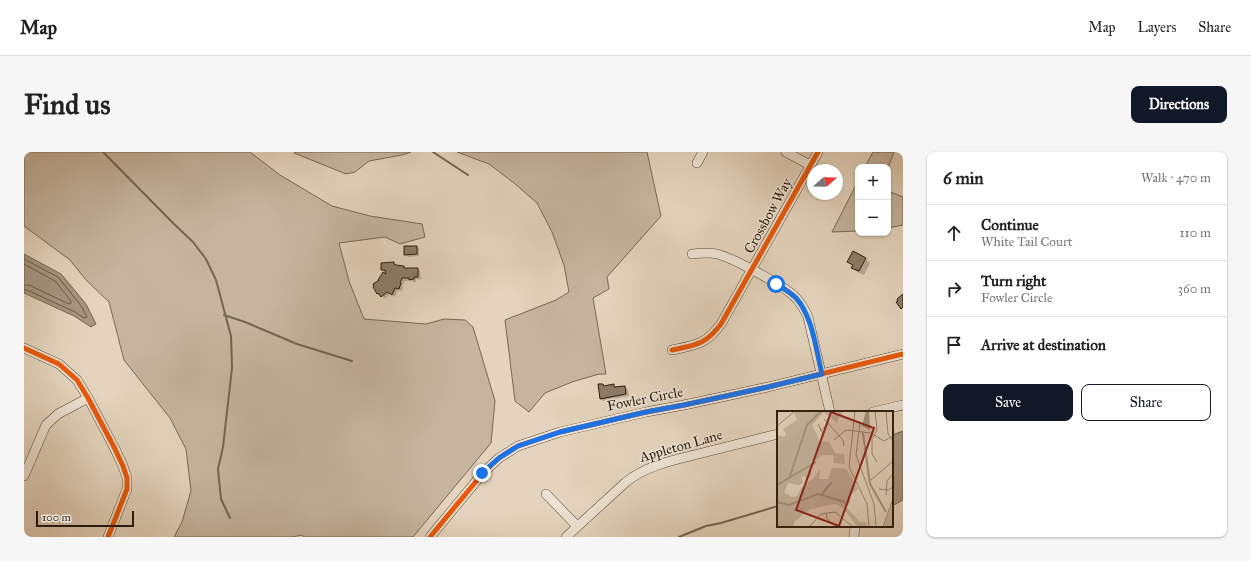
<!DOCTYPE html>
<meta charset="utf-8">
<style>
body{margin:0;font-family:"IM FELL Great Primer",serif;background:#f6f6f6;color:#222}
.controls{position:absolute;right:12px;top:12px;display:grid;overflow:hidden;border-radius:8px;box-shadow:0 1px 3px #0004}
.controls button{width:36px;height:36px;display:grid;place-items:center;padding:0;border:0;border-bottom:1px solid #e0e0e0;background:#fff;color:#222;font:20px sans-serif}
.compass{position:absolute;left:783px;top:12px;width:36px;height:36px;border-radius:50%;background:#fff;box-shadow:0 1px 3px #0004;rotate:70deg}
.scale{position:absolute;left:12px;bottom:10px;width:98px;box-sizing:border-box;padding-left:4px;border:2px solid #2c1c0d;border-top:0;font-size:11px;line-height:14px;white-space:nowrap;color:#2c1c0d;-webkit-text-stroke:3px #ede3d4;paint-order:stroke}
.stop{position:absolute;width:12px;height:12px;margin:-9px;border:3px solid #1a73e8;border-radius:50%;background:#fff}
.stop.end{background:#1a73e8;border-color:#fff;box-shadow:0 1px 4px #0008}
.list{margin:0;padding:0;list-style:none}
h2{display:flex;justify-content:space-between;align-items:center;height:52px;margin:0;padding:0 16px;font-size:17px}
h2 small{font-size:13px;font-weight:400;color:#767676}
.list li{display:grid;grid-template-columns:26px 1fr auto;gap:12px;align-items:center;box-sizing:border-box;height:56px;padding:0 16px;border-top:1px solid #e0e0e0}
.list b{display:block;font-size:15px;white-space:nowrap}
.list p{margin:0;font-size:13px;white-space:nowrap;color:#767676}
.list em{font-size:13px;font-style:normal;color:#767676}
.actions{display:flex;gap:8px;padding:12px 16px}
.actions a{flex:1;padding:9px 0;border:1px solid #111827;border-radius:8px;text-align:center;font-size:14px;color:#111827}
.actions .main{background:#111827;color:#fff}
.icon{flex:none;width:22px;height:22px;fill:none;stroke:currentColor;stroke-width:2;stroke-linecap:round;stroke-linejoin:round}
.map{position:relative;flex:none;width:879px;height:385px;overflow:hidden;border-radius:8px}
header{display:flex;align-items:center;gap:24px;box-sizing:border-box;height:56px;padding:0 20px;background:#fff;border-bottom:1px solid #e0e0e0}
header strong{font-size:19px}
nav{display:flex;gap:22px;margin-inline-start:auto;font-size:14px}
.intro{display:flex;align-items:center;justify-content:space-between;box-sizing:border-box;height:96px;padding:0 24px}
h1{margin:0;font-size:28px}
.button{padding:10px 18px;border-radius:8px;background:#111827;color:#fff;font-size:14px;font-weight:700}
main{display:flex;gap:24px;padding:0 24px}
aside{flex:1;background:#fff;border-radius:8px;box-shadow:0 1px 3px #0004}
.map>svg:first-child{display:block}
</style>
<header>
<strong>Map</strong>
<nav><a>Map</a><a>Layers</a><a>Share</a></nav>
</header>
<div class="intro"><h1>Find us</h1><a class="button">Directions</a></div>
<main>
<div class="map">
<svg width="879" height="385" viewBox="0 0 879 385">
<rect width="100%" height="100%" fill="#e4d4bd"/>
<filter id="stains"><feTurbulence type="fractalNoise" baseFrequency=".005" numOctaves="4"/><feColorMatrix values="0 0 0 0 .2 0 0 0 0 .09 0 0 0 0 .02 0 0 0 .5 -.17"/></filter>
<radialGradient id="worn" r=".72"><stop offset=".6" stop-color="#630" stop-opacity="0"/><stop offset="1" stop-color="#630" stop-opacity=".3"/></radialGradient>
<g fill="#c5b59f" stroke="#786856">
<polygon points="0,0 226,0 256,23 308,54 346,64 398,72 401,85 376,92 361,85 315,91 325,129 340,167 402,172 420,167 441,168 449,175 471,249 467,291 389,385 280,385 278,383 268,385 150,385 158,370 167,339 162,297 146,266 100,208 85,150 62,128 46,108 0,74"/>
<polygon points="271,0 387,0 378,3 345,9 331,20 322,22 270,1"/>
<polygon points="433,0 623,0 637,64 583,125 585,137 569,146 582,222 575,222 548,230 521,241 505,260 491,249 481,168 532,148 545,140 540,113 528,80 513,51 490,31 465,12"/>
<polygon points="849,0 870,0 864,16 864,15 841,15"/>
<polygon points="834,29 834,79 808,80"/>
<polygon points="864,39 879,45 879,73 864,76"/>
</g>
<g fill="#a59581" stroke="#756553">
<polygon points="0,102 37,122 62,152 72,172 67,175 50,164 0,141"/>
<polygon points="879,279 879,348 868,354 868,283"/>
</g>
<g fill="#0003">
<polygon points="393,95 395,97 395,104 384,105 381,102"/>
<polygon points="829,100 842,107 846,111 840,123 833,120 829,116 830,114 824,109"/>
<polygon points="370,111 373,114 379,115 382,117 393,117 396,119 397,127 392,127 392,130 389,130 387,128 381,129 378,134 379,135 378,139 374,138 371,145 366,142 361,146 354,141 351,136 363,123 362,120 360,120 358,118"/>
<polygon points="579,233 581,235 589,233 592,236 601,235 604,237 605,244 579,249 577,247"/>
</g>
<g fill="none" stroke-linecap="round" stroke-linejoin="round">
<g stroke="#685847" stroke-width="1">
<polyline points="0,107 34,125 58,155 63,165 60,166 51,160 3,138 0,138"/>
<polyline points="0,112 31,129 47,149 47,151 45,152 5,133 0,133"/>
</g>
<g stroke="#756553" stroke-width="2">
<polyline points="79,0 150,72 169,90 182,107 192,128 207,184 208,216 199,295 194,317 197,347 206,366"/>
<polyline points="409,0 444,23"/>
<polyline points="200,163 221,170 273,192 328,209"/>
<polyline points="655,385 682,374 697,371 754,354"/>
</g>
</g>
<g fill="#8c7c69" stroke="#2c1c0d">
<polygon points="380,94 393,94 393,102 380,103"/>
<polygon points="829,99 842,106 835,119 827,116 829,113 823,110"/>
<polygon points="370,110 370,112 372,113 380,114 380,116 394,116 394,125 390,125 390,127 385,128 385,126 378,126 376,131 377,131 375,137 371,136 368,143 363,140 357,145 354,141 353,142 349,135 350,135 349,132 355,128 354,128 359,120 362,122 361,118 357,118 357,111"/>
<polygon points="879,142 879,155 877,157 872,150 874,149 873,147"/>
<polygon points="574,232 579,232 580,234 590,232 590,235 601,234 602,242 576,247"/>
</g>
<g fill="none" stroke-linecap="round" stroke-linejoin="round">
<g stroke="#5a4a39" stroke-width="10">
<g id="minor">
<polyline points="762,0 786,13"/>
<polyline points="673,11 679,0"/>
<path d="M668,102C677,101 685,100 693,102C709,106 761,134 772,146C777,152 781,158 784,165L806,260"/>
<polyline points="0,196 35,212 53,228 64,246 90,295 99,314 103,326 103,337 84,385"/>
<path d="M648,198C672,193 681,193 697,172L794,0"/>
<polyline points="849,260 879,253"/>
<polyline points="0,324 22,273 34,262 64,246"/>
<polyline points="522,342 553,374"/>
<polyline points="406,385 459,321 475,306 494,294 536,280 622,260 660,253 744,235 879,202"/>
<path d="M542,385L602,330C624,312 655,307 682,300C706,294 730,288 754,282"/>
<polyline points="830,385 831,374"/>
</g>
</g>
<use href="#minor" stroke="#ede3d4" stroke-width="9"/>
<g stroke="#ede3d4" stroke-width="8">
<g id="cycleway">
<polyline points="0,196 35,212 53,228 64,246 90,295 99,314 103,326 103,337 84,385"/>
<path d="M648,198C672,193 681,193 697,172L794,0"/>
<polyline points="406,385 459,321 475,306 494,294 536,280 622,260 660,253 744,235 879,202"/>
</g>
</g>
<use href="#cycleway" stroke="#e8590c" stroke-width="5"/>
</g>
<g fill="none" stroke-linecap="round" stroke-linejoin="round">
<path stroke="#1a73e8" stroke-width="5" d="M458,321L475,306L494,294L536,280L622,260L660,253L744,235L798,222C792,198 789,165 772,146C766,140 759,136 752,132"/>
</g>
<g text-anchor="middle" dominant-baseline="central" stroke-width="3" stroke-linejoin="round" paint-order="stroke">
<g font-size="14" fill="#2c1c0d" stroke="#ede3d4">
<text transform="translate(744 64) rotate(-61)">Crossbow Way</text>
<text transform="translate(621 247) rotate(-11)">Fowler Circle</text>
<text transform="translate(657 294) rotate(-16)">Appleton Lane</text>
</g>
</g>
<g transform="translate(753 259)">
<rect width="116" height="116" fill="#e4d4bd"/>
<path d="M20,0H51L57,5L62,0H68L63,4L60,12L47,1L35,14L43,30L52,31L58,42L67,43L68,53L57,52L56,44H45L36,51L34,49V64L30,69L27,65L25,66L26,72L22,74L11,72L7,82L15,86L20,85L24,77L37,67L43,58L42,68H51L55,57H66L70,59L81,78L73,84V92L69,96L83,111H89L90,116H81L66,97L58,93L33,98L17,111V116H0V24L7,26L9,23L6,18L20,9L17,2ZM116,90V116H107Z" fill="#c5b59f"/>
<path d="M89,0H92L93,19L85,15Z" fill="#a59581"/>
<path fill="none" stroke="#a59581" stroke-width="2" d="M86,22L93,73L109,101M13,65L30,14L44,0M0,74L39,51M45,83L55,71M0,91L12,94L41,83L68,91"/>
<path fill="none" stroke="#9a8a77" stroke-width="1" d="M78,0L72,56L90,93L92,116M98,0L100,19L95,28V43L100,51M109,0L111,23L116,30M47,8L66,29L67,35M83,11L79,44L97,93L99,114M41,13L47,25M0,15L18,0M43,20L52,12M57,29L69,19L94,22L107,30L116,25M94,69L116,50M102,78L111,79L116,76M109,84L110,70L116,63M49,102L50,108L59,116M32,116L44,103L58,101L76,116M106,116L116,88"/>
<path fill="#8f2418" fill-opacity="0.15" stroke="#8f2418" stroke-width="2" d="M54,1L97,17L62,115L19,99Z"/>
<rect width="116" height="116" fill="none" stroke="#2c1c0d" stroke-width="2"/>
</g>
<rect width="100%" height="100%" filter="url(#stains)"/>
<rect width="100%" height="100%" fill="url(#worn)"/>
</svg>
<div class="controls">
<button>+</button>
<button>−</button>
</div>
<svg class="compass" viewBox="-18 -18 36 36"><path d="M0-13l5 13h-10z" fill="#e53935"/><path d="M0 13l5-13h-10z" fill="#767676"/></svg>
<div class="scale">100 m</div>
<div class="stop" style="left:752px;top:132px"></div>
<div class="stop end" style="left:458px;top:321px"></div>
</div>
<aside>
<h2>6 min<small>Walk · 470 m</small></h2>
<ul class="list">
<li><svg class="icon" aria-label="ahead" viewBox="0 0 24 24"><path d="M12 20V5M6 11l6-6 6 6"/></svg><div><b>Continue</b><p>White Tail Court</p></div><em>110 m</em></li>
<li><svg class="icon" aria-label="right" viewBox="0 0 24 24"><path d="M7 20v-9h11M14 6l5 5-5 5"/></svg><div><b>Turn right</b><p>Fowler Circle</p></div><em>360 m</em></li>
<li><svg class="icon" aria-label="arrive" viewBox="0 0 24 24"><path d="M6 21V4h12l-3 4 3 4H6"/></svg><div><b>Arrive at destination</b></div></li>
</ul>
<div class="actions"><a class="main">Save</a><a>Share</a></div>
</aside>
</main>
